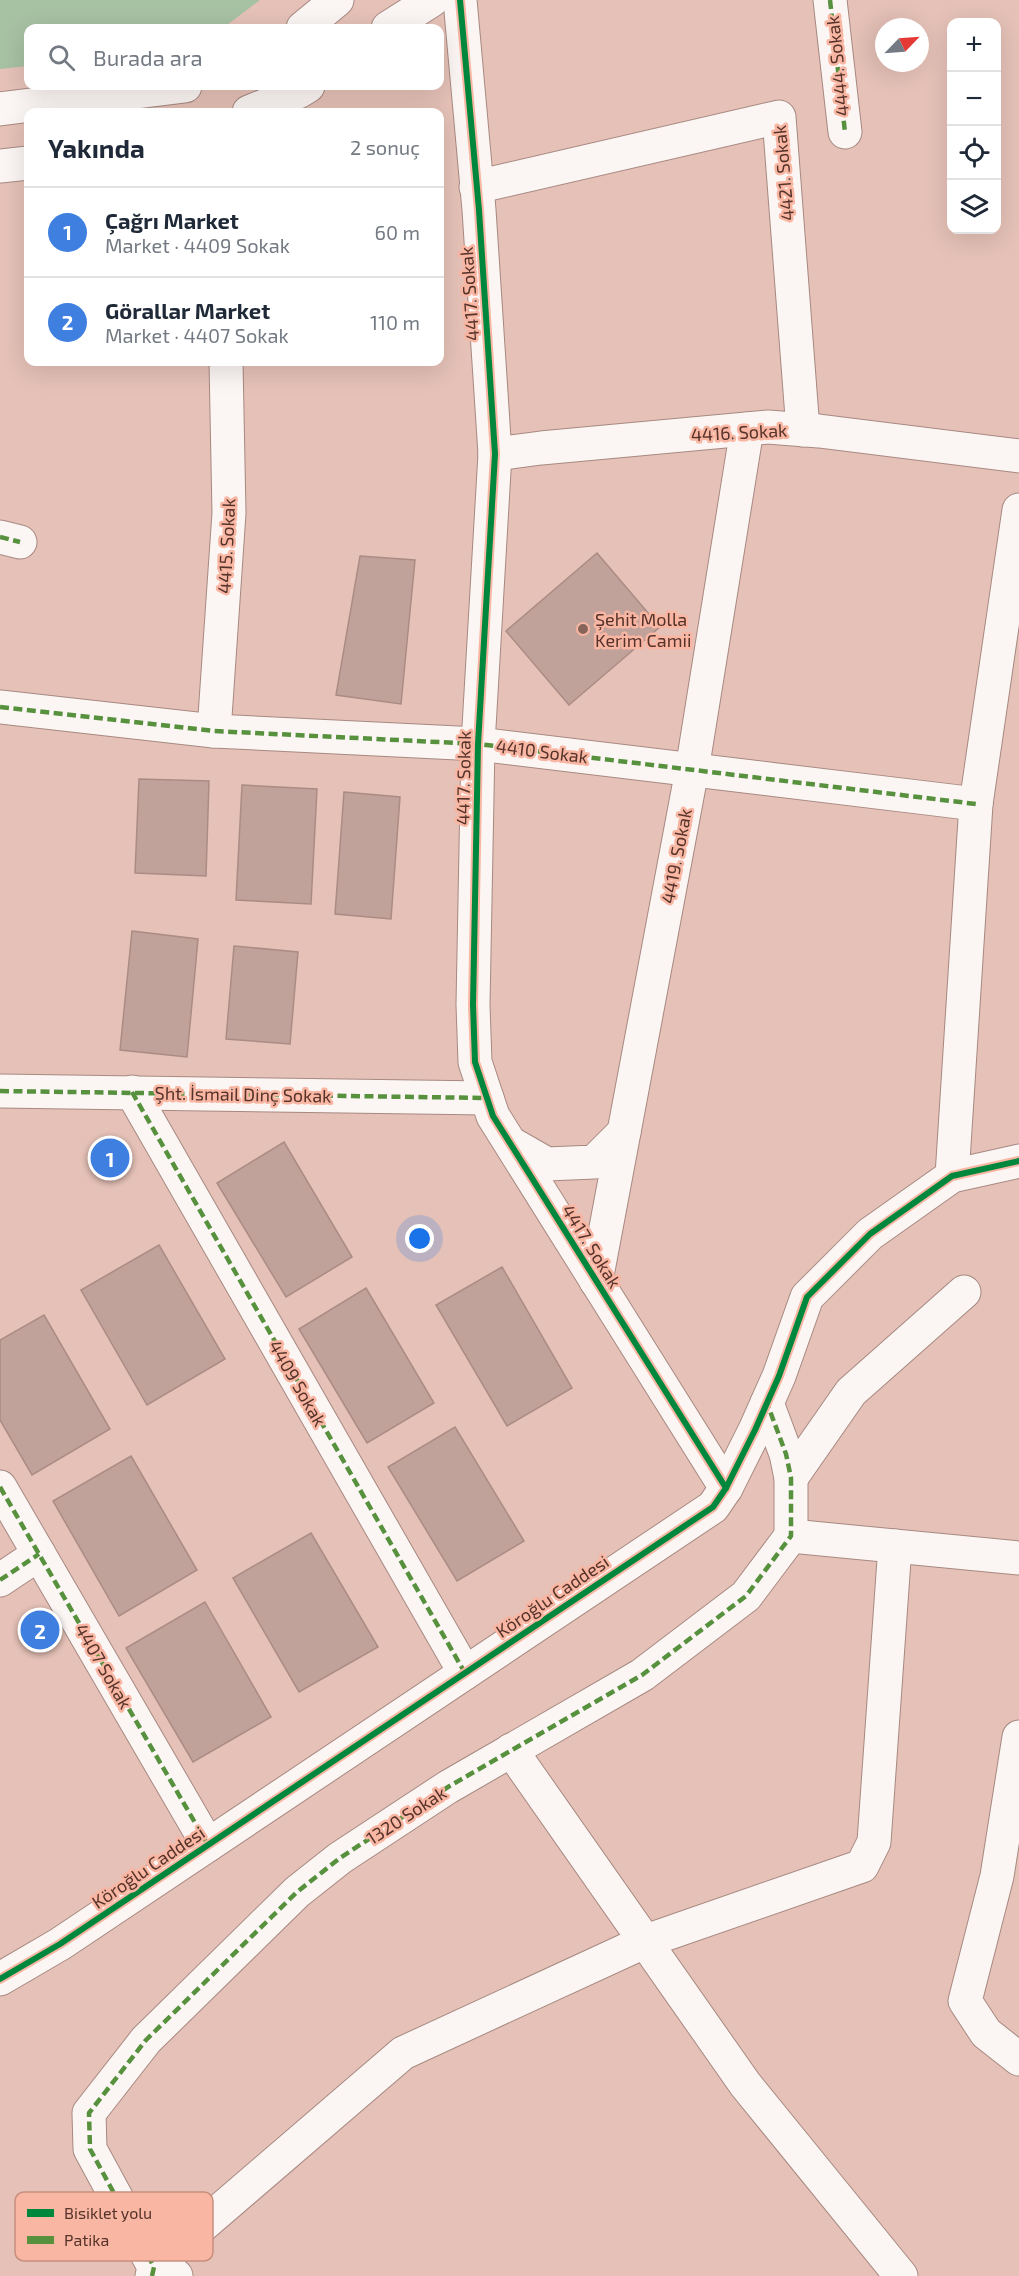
<!DOCTYPE html>
<html lang="tr">
<meta charset="utf-8">
<style>
body{margin:0;font-family:"Exo 2",sans-serif;background:#f2f2f3;color:#1f2937}
.controls{position:absolute;right:18px;top:18px;display:grid;overflow:hidden;border-radius:12px;box-shadow:0 6px 24px #0002}
.controls button{width:54px;height:54px;display:grid;place-items:center;padding:0;border:0;border-bottom:2px solid #e0e1e3;background:#fff;color:#1f2937;font:30px sans-serif}
.compass{position:absolute;left:875px;top:18px;width:54px;height:54px;border-radius:50%;background:#fff;box-shadow:0 6px 24px #0002;rotate:65deg}
.you{position:absolute;left:420px;top:1239px;width:21px;height:21px;margin:-15px;border:4px solid #fff;border-radius:50%;background:#1a73e8;box-shadow:0 0 0 9px #1a73e833}
.badge{display:grid;place-items:center;width:39px;height:39px;border-radius:50%;background:#87655b;color:#fff;font-size:20px;font-weight:700}
.pin{position:absolute;translate:-50% -50%;border:3px solid #fff;box-shadow:0 2px 6px #0006}
.list{margin:0;padding:0;list-style:none}
h2{display:flex;justify-content:space-between;align-items:center;height:78px;margin:0;padding:0 24px;font-size:26px}
h2 small{font-size:20px;font-weight:400;color:#747a83}
.list li{display:grid;grid-template-columns:39px 1fr auto;gap:18px;align-items:center;box-sizing:border-box;height:90px;padding:0 24px;border-top:2px solid #e0e1e3}
.list b{display:block;font-size:22px;white-space:nowrap}
.list p{margin:0;font-size:20px;white-space:nowrap;color:#747a83}
.list em{font-size:20px;font-style:normal;color:#747a83}
.icon{flex:none;width:33px;height:33px;fill:none;stroke:currentColor;stroke-width:2;stroke-linecap:round;stroke-linejoin:round}
.map{position:relative;flex:none;width:1019px;height:2276px;overflow:hidden}
.search{position:absolute;background:#fff;box-shadow:0 6px 24px #0002;left:24px;top:24px;width:420px;height:66px;display:flex;align-items:center;gap:15px;box-sizing:border-box;padding:0 21px;border-radius:12px;color:#747a83;font-size:22px}
.panel{position:absolute;background:#fff;box-shadow:0 6px 24px #0002;left:24px;top:108px;width:420px;height:258px;border-radius:12px}
.map>svg:first-child{display:block}
</style>
<div class="map">
<svg width="1019" height="2276" viewBox="0 0 1019 2276">
<rect width="100%" height="100%" fill="#e5c1b7"/>
<polygon fill="#a7c1a3" points="0,0 260,0 223,28 28,28 28,66 0,69"/>
<g fill="#c1a29a" stroke="#ab8c84" stroke-width="1.5">
<polygon points="597,553 660,627 569,705 506,631"/>
<polygon points="360,556 415,560 401,704 336,695"/>
<polygon points="139,779 209,781 206,876 135,873"/>
<polygon points="242,785 317,789 311,904 236,900"/>
<polygon points="344,792 400,797 391,919 335,914"/>
<polygon points="132,931 198,939 187,1057 120,1050"/>
<polygon points="234,946 298,952 290,1044 226,1039"/>
<polygon points="284,1142 352,1257 286,1297 217,1183"/>
<polygon points="159,1245 225,1359 147,1405 81,1290"/>
<polygon points="502,1267 572,1388 507,1426 436,1305"/>
<polygon points="366,1288 434,1403 367,1443 299,1329"/>
<polygon points="44,1315 110,1429 32,1475 0,1420 0,1340"/>
<polygon points="455,1427 524,1541 457,1581 388,1467"/>
<polygon points="131,1456 197,1570 119,1616 53,1501"/>
<polygon points="311,1533 378,1647 299,1692 233,1578"/>
<polygon points="205,1602 271,1717 193,1762 126,1648"/>
</g>
<g fill="none" stroke-linecap="round" stroke-linejoin="round">
<g stroke="#a78981" stroke-width="35">
<g id="minor">
<polyline points="460,0 479,210 495,454 478,744 473,1005 475,1062 493,1116 726,1488"/>
<polyline points="830,0 845,132"/>
<polyline points="476,187 779,117 803,430"/>
<polyline points="495,454 541,448 768,427 819,431 1019,456"/>
<polyline points="0,537 20,542"/>
<polyline points="0,707 214,731 478,744 976,804"/>
<polyline points="214,731 229,513 226,362"/>
<polyline points="0,1091 487,1098"/>
<polyline points="132,1092 465,1673"/>
<polyline points="512,1144 547,1164 594,1162 624,1132"/>
<polyline points="952,1176 976,804 1019,510"/>
<polyline points="596,1281 692,770 747,429"/>
<polyline points="791,1478 851,1392 964,1292"/>
<polyline points="0,1487 208,1845"/>
<polyline points="791,1536 1019,1558"/>
<polyline points="0,1580 39,1554"/>
<polyline points="1019,1737 997,1876 965,2001 986,2033 1019,2059"/>
<polyline points="511,1750 745,2084 901,2276"/>
<polyline points="0,1979 60,1944 713,1507 726,1488 755,1430 779,1376 807,1297 870,1234 952,1176 1019,1161"/>
<polyline points="152,2276 154,2267 90,2149 89,2113 146,2040 297,1892 340,1858 448,1787 642,1675 746,1596 791,1536 791,1478 786,1454 767,1403"/>
<polyline points="176,2276 154,2267 403,2053 646,1941 862,1866 874,1842 895,1546"/>
</g>
</g>
<g stroke="#a78981" stroke-width="35">
<g id="tertiary">
<polyline points="303,28 337,0"/>
<polyline points="388,28 432,0"/>
<polyline points="0,109 185,86"/>
<polyline points="249,112 298,92 308,86"/>
<polyline points="0,166 28,163"/>
</g>
</g>
<use href="#minor" stroke="#fbf6f4" stroke-width="33"/>
<use href="#tertiary" stroke="#fbf6f4" stroke-width="33"/>
<g stroke="#57913e" stroke-width="4.5" stroke-dasharray="9 4.5" stroke-linecap="butt">
<polyline points="830,0 845,132"/>
<polyline points="0,537 20,542"/>
<polyline points="0,707 214,731 478,744 976,804"/>
<polyline points="0,1091 487,1098"/>
<polyline points="132,1092 465,1673"/>
<polyline points="0,1487 208,1845"/>
<polyline points="0,1580 39,1554"/>
<polyline points="152,2276 154,2267 90,2149 89,2113 146,2040 297,1892 340,1858 448,1787 642,1675 746,1596 791,1536 791,1478 786,1454 767,1403"/>
</g>
<g stroke="#f9b6a3" stroke-width="10">
<g id="cycleway">
<polyline points="460,0 479,210 495,454 478,744 473,1005 475,1062 493,1116 726,1488"/>
<polyline points="0,1979 60,1944 713,1507 726,1488 755,1430 779,1376 807,1297 870,1234 952,1176 1019,1161"/>
</g>
</g>
<use href="#cycleway" stroke="#00873e" stroke-width="6"/>
</g>
<circle fill="#87655b" stroke="#f9b6a3" stroke-width="2" cx="583" cy="629" r="6"/>
<g text-anchor="middle" dominant-baseline="central" stroke-width="5" stroke-linejoin="round" paint-order="stroke">
<g font-size="18" fill="#55332a" stroke="#f9b6a3">
<text transform="translate(837 66) rotate(-96)">4444. Sokak</text>
<text transform="translate(783 173) rotate(-95)">4421. Sokak</text>
<text transform="translate(469 294) rotate(-94)">4417. Sokak</text>
<text transform="translate(739 432) rotate(-3)">4416. Sokak</text>
<text transform="translate(226 546) rotate(-87)">4415. Sokak</text>
<text transform="translate(542 751) rotate(7)">4410 Sokak</text>
<text transform="translate(463 778) rotate(-89)">4417. Sokak</text>
<text transform="translate(676 856) rotate(-79)">4419. Sokak</text>
<text transform="translate(243 1094) rotate(1)">Şht. İsmail Dinç Sokak</text>
<text transform="translate(592 1246) rotate(58)">4417. Sokak</text>
<text transform="translate(298 1383) rotate(60)">4409 Sokak</text>
<text transform="translate(552 1596) rotate(-34)">Köroğlu Caddesi</text>
<text transform="translate(104 1666) rotate(60)">4407 Sokak</text>
<text transform="translate(406 1815) rotate(-33)">1320 Sokak</text>
<text transform="translate(148 1867) rotate(-34)">Köroğlu Caddesi</text>
</g>
<g font-size="18" fill="#55332a" stroke="#f9b6a3" text-anchor="start">
<text x="595" y="619">Şehit Molla<tspan x="595" dy="21">Kerim Camii</tspan></text>
</g>
</g>
<rect x="15" y="2192" width="198" height="69" rx="9" fill="#f9b6a3" stroke="#c88f7f" stroke-width="1.5"/>
<rect x="27" y="2209" width="27" height="8" fill="#00873e"/>
<rect x="27" y="2236" width="27" height="8" fill="#57913e"/>
<g font-size="16" fill="#55332a">
<text x="64" y="2219">Bisiklet yolu</text>
<text x="64" y="2246">Patika</text>
</g>
</svg>
<div class="controls">
<button>+</button>
<button>−</button>
<button><svg class="icon" aria-label="locate" viewBox="0 0 24 24"><circle cx="12" cy="12" r="6"/><path d="M12 2v4M12 18v4M2 12h4M18 12h4"/></svg></button>
<button><svg class="icon" aria-label="layers" viewBox="0 0 24 24"><path d="M12 4l9 5-9 5-9-5zM3 14l9 5 9-5"/></svg></button>
</div>
<svg class="compass" viewBox="-18 -18 36 36"><path d="M0-13l5 13h-10z" fill="#e53935"/><path d="M0 13l5-13h-10z" fill="#747a83"/></svg>
<div class="you"></div>
<div class="pin badge" style="left:110px;top:1158px;background:#3f7fe0">1</div>
<div class="pin badge" style="left:40px;top:1630px;background:#3f7fe0">2</div>
<div class="search"><svg class="icon" aria-label="search" viewBox="0 0 24 24"><circle cx="10" cy="10" r="6"/><path d="M15 15l6 6"/></svg>Burada ara</div>
<section class="panel">
<h2>Yakında<small>2 sonuç</small></h2>
<ul class="list">
<li><span class="badge" style="background:#3f7fe0">1</span><div><b>Çağrı Market</b><p>Market · 4409 Sokak</p></div><em>60 m</em></li>
<li><span class="badge" style="background:#3f7fe0">2</span><div><b>Görallar Market</b><p>Market · 4407 Sokak</p></div><em>110 m</em></li>
</ul>
</section>
</div>
